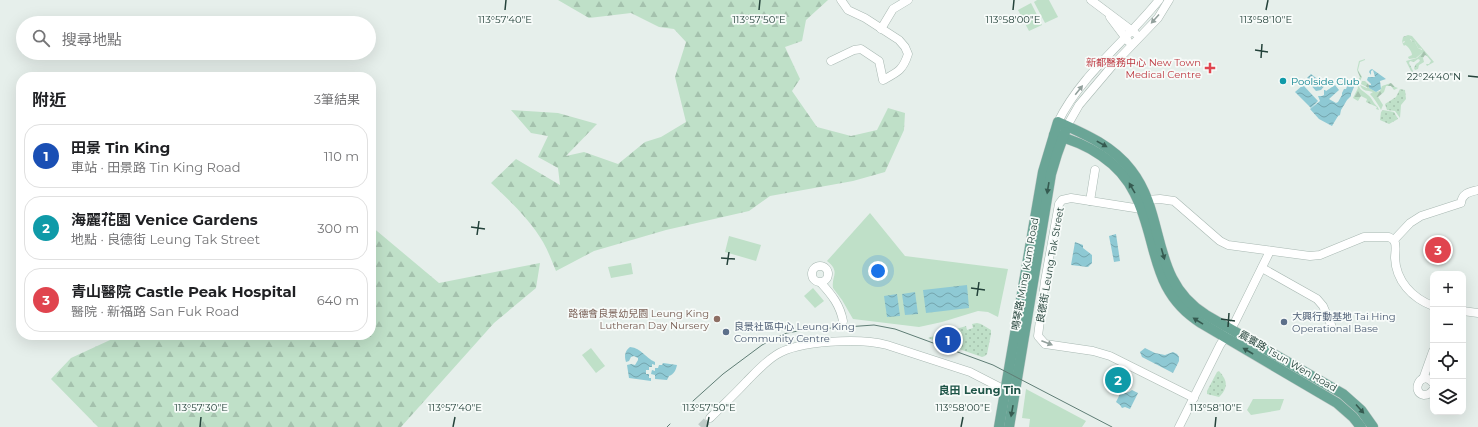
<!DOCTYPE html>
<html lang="zh-TW">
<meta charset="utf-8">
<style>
body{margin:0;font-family:Montserrat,"Noto Sans TC",sans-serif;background:#f2f2f2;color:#202124}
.controls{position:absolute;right:12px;bottom:12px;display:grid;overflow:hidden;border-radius:8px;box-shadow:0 4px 16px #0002}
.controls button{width:36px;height:36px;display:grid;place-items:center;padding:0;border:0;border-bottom:1px solid #e0e0e0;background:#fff;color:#202124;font:20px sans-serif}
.you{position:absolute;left:878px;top:271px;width:14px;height:14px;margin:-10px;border:3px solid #fff;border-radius:50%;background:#1a73e8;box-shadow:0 0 0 6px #1a73e833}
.badge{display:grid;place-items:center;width:26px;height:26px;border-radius:50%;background:#1a73e8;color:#fff;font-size:13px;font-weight:700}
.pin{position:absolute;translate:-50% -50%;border:2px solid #fff;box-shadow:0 1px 4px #0006}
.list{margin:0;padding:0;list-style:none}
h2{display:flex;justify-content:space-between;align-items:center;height:52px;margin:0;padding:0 16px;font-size:17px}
h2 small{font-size:13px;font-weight:400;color:#757577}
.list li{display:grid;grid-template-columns:26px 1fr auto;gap:12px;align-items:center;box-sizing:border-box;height:64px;margin:0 8px 8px;padding:0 8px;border:1px solid #e0e0e0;border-radius:16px}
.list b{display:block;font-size:15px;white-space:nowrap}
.list p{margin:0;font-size:13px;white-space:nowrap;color:#757577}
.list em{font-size:13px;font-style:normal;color:#757577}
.icon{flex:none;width:22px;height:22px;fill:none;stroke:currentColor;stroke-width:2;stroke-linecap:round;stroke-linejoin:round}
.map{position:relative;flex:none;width:1478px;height:427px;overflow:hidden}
.search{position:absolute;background:#fff;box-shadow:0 4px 16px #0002;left:16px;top:16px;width:360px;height:44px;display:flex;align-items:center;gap:10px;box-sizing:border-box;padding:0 14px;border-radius:22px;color:#757577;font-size:15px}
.panel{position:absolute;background:#fff;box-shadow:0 4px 16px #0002;left:16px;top:72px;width:360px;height:268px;border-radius:16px}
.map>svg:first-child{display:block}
</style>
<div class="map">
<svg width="1478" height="427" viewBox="0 0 1478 427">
<defs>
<pattern id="grass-dots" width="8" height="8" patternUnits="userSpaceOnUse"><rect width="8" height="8" fill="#bfe0c8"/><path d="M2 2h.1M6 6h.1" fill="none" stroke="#a4c1ad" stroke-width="1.8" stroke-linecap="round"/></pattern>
<pattern id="forest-firs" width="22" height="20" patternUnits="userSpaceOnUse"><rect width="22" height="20" fill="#bfe0c8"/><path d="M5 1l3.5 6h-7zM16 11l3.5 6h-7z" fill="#a4c1ad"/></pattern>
<pattern id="water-waves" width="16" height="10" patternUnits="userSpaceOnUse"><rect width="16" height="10" fill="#8ec9d4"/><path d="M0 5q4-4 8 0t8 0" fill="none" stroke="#74a5ad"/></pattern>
</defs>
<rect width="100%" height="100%" fill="#e6efeb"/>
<g fill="url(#grass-dots)">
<polygon points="1400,89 1405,90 1406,99 1401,105 1400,118 1395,111 1387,110 1385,104 1396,97"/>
<polygon points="1383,110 1394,112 1398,119 1389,124 1380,120 1381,112"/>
<polygon points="977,323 981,324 991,330 991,334 987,354 985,356 982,357 928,338 966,326 967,330 973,328 972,324"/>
<path d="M1219,371C1227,380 1229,387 1219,397L1207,394V391L1217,372Z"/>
</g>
<g fill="url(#forest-firs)">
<path d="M558,0H828L806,20L802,41L785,47L800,79L792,91L817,127L851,136L877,130L888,108L905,113L904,130L885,172L853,181L770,196L749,211L666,230L594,251L556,271C552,261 548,251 543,242C530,220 510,201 491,183L516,159L560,185L558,168L538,157L548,136L531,133L511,110L558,113L597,124L566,156L584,152L618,164L645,142L661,137L686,122L675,77L686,42L674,29L659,27L631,13L589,18Z"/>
<polygon points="1408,35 1412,36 1434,62 1427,66 1426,64 1429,64 1431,61 1427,56 1425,55 1423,58 1424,62 1419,65 1418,69 1415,70 1414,68 1416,64 1419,62 1420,60 1418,59 1414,62 1410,61 1409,63 1413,71 1412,73 1406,61 1417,58 1422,53 1422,49 1418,48 1415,42 1412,42 1411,39 1402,42 1403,37"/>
<path d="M1365,59V60L1360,62L1358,70L1362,77C1356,89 1360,88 1368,95C1371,97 1372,100 1374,103C1376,106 1378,106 1379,110L1376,109L1377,107L1366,102L1367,99L1361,96L1358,101L1353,98L1358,88L1356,83L1360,77L1357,70L1359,61Z"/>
<path d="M1362,81H1365L1369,85V88L1376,92L1380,91L1382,86L1391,83L1395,87L1398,88L1394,90L1391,86H1386L1384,92L1378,97L1383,105L1381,110C1380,107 1373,97 1370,94L1373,92C1367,90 1363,92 1360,85L1367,88V87L1361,84Z"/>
<polygon points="371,226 439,283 540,263 536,288 494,323 401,427 98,427 51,379 71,358 121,335 371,335"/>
</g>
<g fill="#bfe0c8">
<polygon points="1037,0 1049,0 1058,17 1045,23 1034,2"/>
<polygon points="1031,3 1042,25 1029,31 1018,10"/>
<path d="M1406,39H1410L1412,42H1415L1418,48L1422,50V53L1416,58L1409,59L1408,57L1412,55C1412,52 1408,46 1405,45L1404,46L1402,42L1404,43Z"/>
<path d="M870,213L905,256L1008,269L998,317L988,312L978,311L942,322L919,327L853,319L842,300L833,288C831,276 841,272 827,261Z"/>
<polygon points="729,236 761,245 756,261 725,252"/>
<polygon points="631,263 633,274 611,278 608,267"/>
<polygon points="813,288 824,301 815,308 804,296"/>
<polygon points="591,348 605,366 596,373 582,355"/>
<polygon points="1026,389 1086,421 1082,427 1029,427 1030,419 1022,418"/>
<polygon points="1253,399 1284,399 1280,410 1251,415 1247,410"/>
</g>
<g fill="url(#water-waves)">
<polygon points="1372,69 1386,79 1380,81 1381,89 1376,92 1369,88 1369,85 1371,85 1371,84 1367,80 1368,77 1375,77 1373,70 1371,71 1371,75 1369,72 1370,70"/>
<polygon points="1311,74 1320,81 1322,80 1326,84 1321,90 1316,91 1307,81 1307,78"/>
<polygon points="1348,84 1354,84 1354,87 1351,94 1351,96 1347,100 1341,110 1340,115 1338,116 1332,126 1319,119 1310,109 1320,101 1318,96 1322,96 1324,95 1324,90 1325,90 1326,91 1335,85 1339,90 1329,99 1336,103 1338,102 1342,95 1342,93 1344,89 1346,89"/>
<polygon points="1303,85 1318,101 1311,108 1295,92"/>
<polygon points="1116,234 1120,261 1114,262 1109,236"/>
<polygon points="1075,242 1083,245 1083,248 1092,255 1092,263 1088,267 1071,265"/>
<polygon points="967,285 969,308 926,313 923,290"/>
<polygon points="915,292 918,314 905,315 902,294"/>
<polygon points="897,294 900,316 887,317 884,296"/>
<path d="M630,347C642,348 645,358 655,362V365L652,364V367H649V370H646V374H649V378H651V381L629,378L627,365L631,364L635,365L638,360V358L634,356L631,357L629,361L626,362C624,355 625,351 630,347Z"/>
<polygon points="1145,348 1155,353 1165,355 1173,352 1177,354 1179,357 1179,361 1173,373 1142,357 1140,352"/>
<path d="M663,363L677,365C676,370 674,374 669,376L667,380L655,379V375L651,374L652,370L655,371V368H658L659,365H662Z"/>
<polygon points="1132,390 1138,393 1130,409 1125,407 1122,408 1120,405 1116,402 1120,394 1129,392"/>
</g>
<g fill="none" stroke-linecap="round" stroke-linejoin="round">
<polyline stroke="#bfccc8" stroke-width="8" stroke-dasharray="8 4" stroke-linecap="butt" points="701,427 710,418"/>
<g stroke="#a8b8b2" stroke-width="9">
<g id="minor">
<polyline points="1091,0 1135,33"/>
<polyline points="1110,17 1128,41"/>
<polyline points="881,29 893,9 908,0"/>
<path d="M831,61L854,50L861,49L879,61L883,80C898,72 903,70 908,54L905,47L899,40L865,18L848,10L841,0"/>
<path d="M1058,122C1081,75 1126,41 1159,0"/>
<polyline points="1067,126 1079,105 1112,66 1158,18 1169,0"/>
<polyline points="1147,200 1160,199 1174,201 1220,241 1228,245 1310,256 1320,255 1364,237 1389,237 1394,240"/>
<polyline points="1090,201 1095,170"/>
<polyline points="1141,209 1071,198 1062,200 1059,204 1045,281 1038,336 1045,344 1093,351 1110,356 1194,398"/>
<path d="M1394,240L1410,223L1421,216L1461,203C1462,193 1470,192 1478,190"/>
<path d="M1394,240C1397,246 1395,252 1395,258C1396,281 1412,298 1433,306"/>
<circle cx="820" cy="274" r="8"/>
<polyline points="1262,268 1317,299 1323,306 1332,327"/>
<path d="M821,283C832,295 840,305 843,321"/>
<polyline points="1463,311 1478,313"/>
<polyline points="1423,379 1433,351"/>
<path d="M1433,383C1421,368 1410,393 1424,395C1428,395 1431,393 1433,390"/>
<path d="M710,418C722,406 735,394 747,381C756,372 765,362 776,355C799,340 861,338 887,345L970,372L1009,392"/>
<polyline points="1179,427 1220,345 1235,322 1270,251"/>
</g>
</g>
<g stroke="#c2cac8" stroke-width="11">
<g id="major">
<path d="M1054,135C1087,143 1120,162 1135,194C1159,242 1149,290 1201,323L1337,403L1353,417L1361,427"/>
<path d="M999,427L1043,172L1058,122C1085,134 1113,146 1131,170C1167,216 1149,280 1206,315L1343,394L1361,410L1373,427"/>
<polyline points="1009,427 1051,174 1057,154 1065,132"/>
</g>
</g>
<use href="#minor" stroke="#fff" stroke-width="8"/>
<use href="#major" stroke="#6aa596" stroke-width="10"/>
<g stroke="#5f7d75" stroke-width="1">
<polyline points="693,401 723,374 762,345 777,337 787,333 804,330 874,325 895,329 993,365 1112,427"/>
<polyline points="667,427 670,424"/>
</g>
</g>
<defs><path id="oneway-solid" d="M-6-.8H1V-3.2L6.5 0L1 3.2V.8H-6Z"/></defs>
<g fill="#92a09c">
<use href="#oneway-solid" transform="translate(1155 19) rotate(132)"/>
<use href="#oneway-solid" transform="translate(1079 90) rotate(-51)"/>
<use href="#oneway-solid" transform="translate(1047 343) rotate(21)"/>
</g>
<g fill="#365b51">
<use href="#oneway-solid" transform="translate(1102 144) rotate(29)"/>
<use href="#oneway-solid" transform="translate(1048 188) rotate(99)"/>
<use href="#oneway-solid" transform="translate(1132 188) rotate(-120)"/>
<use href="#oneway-solid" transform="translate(1163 254) rotate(74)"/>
<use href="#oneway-solid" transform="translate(1198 321) rotate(-148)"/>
<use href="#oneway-solid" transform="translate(1248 351) rotate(-150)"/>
<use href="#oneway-solid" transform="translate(1360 409) rotate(48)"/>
<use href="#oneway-solid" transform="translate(1012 411) rotate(100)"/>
</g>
<path fill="none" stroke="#24423a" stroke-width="1.5" d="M505,10L506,0M759,10L760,0M1013,10L1014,0M1266,10L1268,0M1255,50L1268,52M1261,58L1262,44M1468,76L1478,77M471,227L485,229M477,235L479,221M721,258L735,259M727,265L729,252M971,288L985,290M977,296L979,282M1221,319L1235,321M1228,327L1229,313M200,427L201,417M453,427L455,417M707,427L709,417M961,427L963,417M1215,427L1216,417"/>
<path fill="#e0444e" stroke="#f7fbf9" stroke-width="1.5" d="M1208 62h4v4h4v4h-4v4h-4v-4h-4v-4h4z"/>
<circle fill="#0f9aa8" stroke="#f7fbf9" stroke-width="1.5" cx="1283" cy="81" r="4"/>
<circle fill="#8d6e63" stroke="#f7fbf9" stroke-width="1.5" cx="717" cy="319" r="4"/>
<g fill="#5c6f8a" stroke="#f7fbf9" stroke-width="1.5">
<circle cx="1284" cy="322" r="4"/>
<circle cx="726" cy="332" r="4"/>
</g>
<g text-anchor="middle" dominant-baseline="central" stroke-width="3.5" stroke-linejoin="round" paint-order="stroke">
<g font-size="10" fill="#be3a42" stroke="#f7fbf9" text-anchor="end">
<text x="1201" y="62">新都醫務中心 New Town<tspan x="1201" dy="12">Medical Centre</tspan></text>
</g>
<g font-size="10" fill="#0d838f" stroke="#f7fbf9" text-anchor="start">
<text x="1291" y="81">Poolside Club</text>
</g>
<g font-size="10" fill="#24423a" stroke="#f7fbf9">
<text transform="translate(1050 265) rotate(-80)">良德街 Leung Tak Street</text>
<text transform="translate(1025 274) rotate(-80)">鳴琴路 Ming Kum Road</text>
<text transform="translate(1288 361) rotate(30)">震寰路 Tsun Wen Road</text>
</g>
<g font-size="10" fill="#785e54" stroke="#f7fbf9" text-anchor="end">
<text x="709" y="313">路德會良景幼兒園 Leung King<tspan x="709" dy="12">Lutheran Day Nursery</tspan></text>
</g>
<g font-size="10" fill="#4e5e75" stroke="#f7fbf9" text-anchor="start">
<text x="1292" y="316">大興行動基地 Tai Hing<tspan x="1292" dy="12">Operational Base</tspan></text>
<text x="734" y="326">良景社區中心 Leung King<tspan x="734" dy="12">Community Centre</tspan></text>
</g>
<g font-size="11" font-weight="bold" fill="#1f5548" stroke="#f7fbf9">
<text x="980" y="390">良田 Leung Tin</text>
</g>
</g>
<g font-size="10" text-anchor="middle" fill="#24423a" stroke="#f7fbf9" stroke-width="3.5" stroke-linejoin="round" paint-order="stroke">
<text x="505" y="23">113°57'40"E</text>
<text x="759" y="23">113°57'50"E</text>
<text x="1013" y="23">113°58'00"E</text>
<text x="1266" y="23">113°58'10"E</text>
<text x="1434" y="80">22°24'40"N</text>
<text x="201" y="411">113°57'30"E</text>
<text x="455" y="411">113°57'40"E</text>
<text x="709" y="411">113°57'50"E</text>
<text x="963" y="411">113°58'00"E</text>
<text x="1216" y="411">113°58'10"E</text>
</g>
</svg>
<div class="controls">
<button>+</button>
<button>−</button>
<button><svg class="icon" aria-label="locate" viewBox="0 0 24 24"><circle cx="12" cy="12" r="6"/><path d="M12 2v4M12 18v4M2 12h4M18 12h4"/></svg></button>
<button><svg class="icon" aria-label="layers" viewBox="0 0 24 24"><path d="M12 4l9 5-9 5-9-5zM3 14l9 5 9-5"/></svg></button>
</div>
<div class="you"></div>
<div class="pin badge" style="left:948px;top:340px;background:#1a4fb4">1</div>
<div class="pin badge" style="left:1118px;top:380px;background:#0f9aa8">2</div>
<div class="pin badge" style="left:1438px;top:250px;background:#e0444e">3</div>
<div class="search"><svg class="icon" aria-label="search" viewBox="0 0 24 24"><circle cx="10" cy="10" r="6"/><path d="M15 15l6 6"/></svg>搜尋地點</div>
<section class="panel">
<h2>附近<small>3筆結果</small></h2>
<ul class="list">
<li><span class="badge" style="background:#1a4fb4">1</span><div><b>田景 Tin King</b><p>車站 · 田景路 Tin King Road</p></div><em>110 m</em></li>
<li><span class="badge" style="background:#0f9aa8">2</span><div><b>海麗花園 Venice Gardens</b><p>地點 · 良德街 Leung Tak Street</p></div><em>300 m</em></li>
<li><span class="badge" style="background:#e0444e">3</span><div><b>青山醫院 Castle Peak Hospital</b><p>醫院 · 新福路 San Fuk Road</p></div><em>640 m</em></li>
</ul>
</section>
</div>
